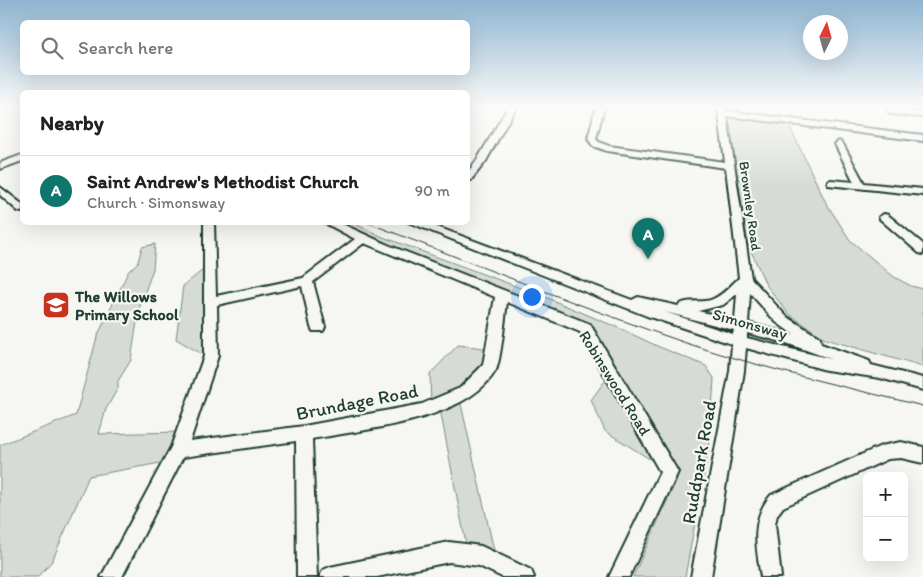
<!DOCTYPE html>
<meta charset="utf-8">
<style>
body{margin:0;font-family:Itim,sans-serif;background:#f6f6f6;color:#222}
.controls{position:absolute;right:15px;bottom:15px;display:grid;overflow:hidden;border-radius:8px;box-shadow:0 5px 20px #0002}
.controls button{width:45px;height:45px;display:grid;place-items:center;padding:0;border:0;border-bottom:1px solid #e0e0e0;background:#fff;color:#222;font:25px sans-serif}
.compass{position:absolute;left:803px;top:15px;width:45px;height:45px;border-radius:50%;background:#fff;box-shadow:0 5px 20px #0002;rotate:5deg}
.you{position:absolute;left:531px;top:296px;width:18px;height:18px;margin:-12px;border:4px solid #fff;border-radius:50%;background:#1a73e8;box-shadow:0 0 0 8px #1a73e833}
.badge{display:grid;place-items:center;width:32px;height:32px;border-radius:50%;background:#0f766e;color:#fff;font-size:16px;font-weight:700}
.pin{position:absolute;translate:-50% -41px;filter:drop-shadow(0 1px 2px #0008)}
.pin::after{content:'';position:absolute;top:26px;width:18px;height:15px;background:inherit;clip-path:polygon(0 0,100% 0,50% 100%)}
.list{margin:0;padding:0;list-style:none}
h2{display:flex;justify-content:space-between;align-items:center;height:65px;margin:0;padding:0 20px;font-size:21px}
h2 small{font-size:16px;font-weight:400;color:#767676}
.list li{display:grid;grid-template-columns:32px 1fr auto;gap:15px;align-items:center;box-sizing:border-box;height:70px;padding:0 20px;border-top:1px solid #e0e0e0}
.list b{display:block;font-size:19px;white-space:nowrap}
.list p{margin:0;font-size:16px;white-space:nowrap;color:#767676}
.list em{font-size:16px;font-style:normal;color:#767676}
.icon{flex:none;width:28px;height:28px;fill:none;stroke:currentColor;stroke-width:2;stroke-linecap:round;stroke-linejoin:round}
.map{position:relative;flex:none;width:923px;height:577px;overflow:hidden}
.search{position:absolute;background:#fff;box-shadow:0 5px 20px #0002;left:20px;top:20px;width:450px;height:55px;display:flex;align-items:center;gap:12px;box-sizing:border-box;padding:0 18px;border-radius:8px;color:#767676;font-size:19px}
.panel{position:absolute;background:#fff;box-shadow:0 5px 20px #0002;left:20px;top:90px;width:450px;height:135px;border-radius:8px}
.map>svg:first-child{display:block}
</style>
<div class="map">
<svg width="923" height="577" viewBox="0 0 923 577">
<rect width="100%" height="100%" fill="#f6f6f2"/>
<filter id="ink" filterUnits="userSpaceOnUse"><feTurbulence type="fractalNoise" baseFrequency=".02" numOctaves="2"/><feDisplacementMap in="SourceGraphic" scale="10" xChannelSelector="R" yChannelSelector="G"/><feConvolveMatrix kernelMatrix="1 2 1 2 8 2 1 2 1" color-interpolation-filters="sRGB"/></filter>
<g filter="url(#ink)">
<g fill="#d6dbd6" stroke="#7a8c85">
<polygon points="723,113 787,121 826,203 850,240 894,277 911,286 923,289 923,367 825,339 788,313 766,285 748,244 732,144"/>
<polygon points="335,223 353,223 383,237 545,297 621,329 657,346 706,366 714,378 710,442 685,577 633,577 677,479 673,461 590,330 368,238"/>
<polygon points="155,244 153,269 139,309 131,360 118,381 118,388 106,409 99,434 180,432 166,462 89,476 52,561 38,577 0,577 0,445 76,415 97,337 128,272 138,262 142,247"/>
<polygon points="208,266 205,356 176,339 183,286"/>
<polygon points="458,345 493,349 490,367 459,395 497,564 468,555 439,404 431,407 430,374"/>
<polygon points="607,378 659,465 605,431 591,400"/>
</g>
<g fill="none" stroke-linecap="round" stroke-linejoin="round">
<g stroke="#1f3d34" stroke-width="4">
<g id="minor">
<polygon points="508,107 516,107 486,161 471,180 468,181 468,172 477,160"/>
<path d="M596,107H604L596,139L599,142L609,146L725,162L718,107H726V111L923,135V141L727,116L751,278L786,316L820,338L821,344L869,361L871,365L923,378V390L880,378L826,370L746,348L744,371L711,577H691L730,371L732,344L647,316L408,222H424L632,300L638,297L678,306C686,298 703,304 713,299C723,295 731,285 739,278L726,168L607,151L593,146L588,139ZM750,293L776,322L794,335L748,323ZM737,294L735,320L698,311L723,305ZM665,312L734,330L733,334ZM747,333L786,343L831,359L747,338Z"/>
<polygon points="886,107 923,113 923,117 890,114"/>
<polygon points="839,141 843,144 864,183 923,189 923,195 828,185 828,181 831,180 854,182 835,144"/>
<polygon points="22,155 22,161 0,169 0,163"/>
<polygon points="0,187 22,204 22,212 18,211 0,195"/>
<polygon points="884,214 888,215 923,244 923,254 919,253 880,219 879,217"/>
<path d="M204,222H214L216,296L303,278L355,239L323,222H338L388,245L590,324L678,472L629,577H609L660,472L580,332L507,302C505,316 501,360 496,370C467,421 366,429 312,439L317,577H297L296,441L183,457L122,577H101L171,447L204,356ZM364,243L495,297L483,365L460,388L422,404L304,426L190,441L218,356L217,305L302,286L311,327L313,331H323L325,327L313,282Z"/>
<path d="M901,442L923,447V463L901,458L888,459L783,507L777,515L775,524L781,577H761C756,548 750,519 771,495L881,446Z"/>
<polygon points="449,542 481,546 531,570 534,577 502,577 479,566 449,562 377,577 320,577 323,570 330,567"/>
</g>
</g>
<use href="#minor" fill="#f6f6f2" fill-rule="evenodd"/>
<path stroke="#1f3d34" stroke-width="1" d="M366,222C473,263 580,307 689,344C765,369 845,387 923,406"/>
</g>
</g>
<linearGradient id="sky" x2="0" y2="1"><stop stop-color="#8fb4d1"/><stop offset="0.57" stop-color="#fbfbf9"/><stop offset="1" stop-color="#fbfbf9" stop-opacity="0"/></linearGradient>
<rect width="923" height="188" fill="url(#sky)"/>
<defs>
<g id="school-square" transform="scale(1.4375)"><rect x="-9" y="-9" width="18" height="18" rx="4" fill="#c8321e" stroke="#f6f6f2"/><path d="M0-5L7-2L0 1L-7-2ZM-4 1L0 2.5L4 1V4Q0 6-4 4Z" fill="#fff"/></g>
</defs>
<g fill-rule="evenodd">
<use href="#school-square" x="56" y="305"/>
</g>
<g text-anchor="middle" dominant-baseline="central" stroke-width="4.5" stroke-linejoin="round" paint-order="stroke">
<g font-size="14" fill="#1f3d34" stroke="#f6f6f2">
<text transform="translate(750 206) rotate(82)">Brownley Road</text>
</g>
<g font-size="16" font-weight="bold" fill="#1f3d34" stroke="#f6f6f2" text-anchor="start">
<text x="75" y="296">The Willows<tspan x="75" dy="18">Primary School</tspan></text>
</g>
<g font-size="16" fill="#1f3d34" stroke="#f6f6f2">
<text transform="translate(750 324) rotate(16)">Simonsway</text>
<text transform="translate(615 383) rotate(58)">Robinswood Road</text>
</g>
<g font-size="19" fill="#1f3d34" stroke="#f6f6f2">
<text transform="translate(357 402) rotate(-11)">Brundage Road</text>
<text transform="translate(699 462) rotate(-80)">Ruddpark Road</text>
</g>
</g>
</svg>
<div class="controls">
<button>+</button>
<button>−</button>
</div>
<svg class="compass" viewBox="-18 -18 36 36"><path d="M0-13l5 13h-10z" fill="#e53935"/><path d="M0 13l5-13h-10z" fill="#767676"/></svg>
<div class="you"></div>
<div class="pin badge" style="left:648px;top:259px">A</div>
<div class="search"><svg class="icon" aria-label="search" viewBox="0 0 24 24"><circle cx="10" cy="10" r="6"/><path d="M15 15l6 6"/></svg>Search here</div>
<section class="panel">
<h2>Nearby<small></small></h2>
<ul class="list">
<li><span class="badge">A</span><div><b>Saint Andrew's Methodist Church</b><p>Church · Simonsway</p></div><em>90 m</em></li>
</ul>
</section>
</div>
